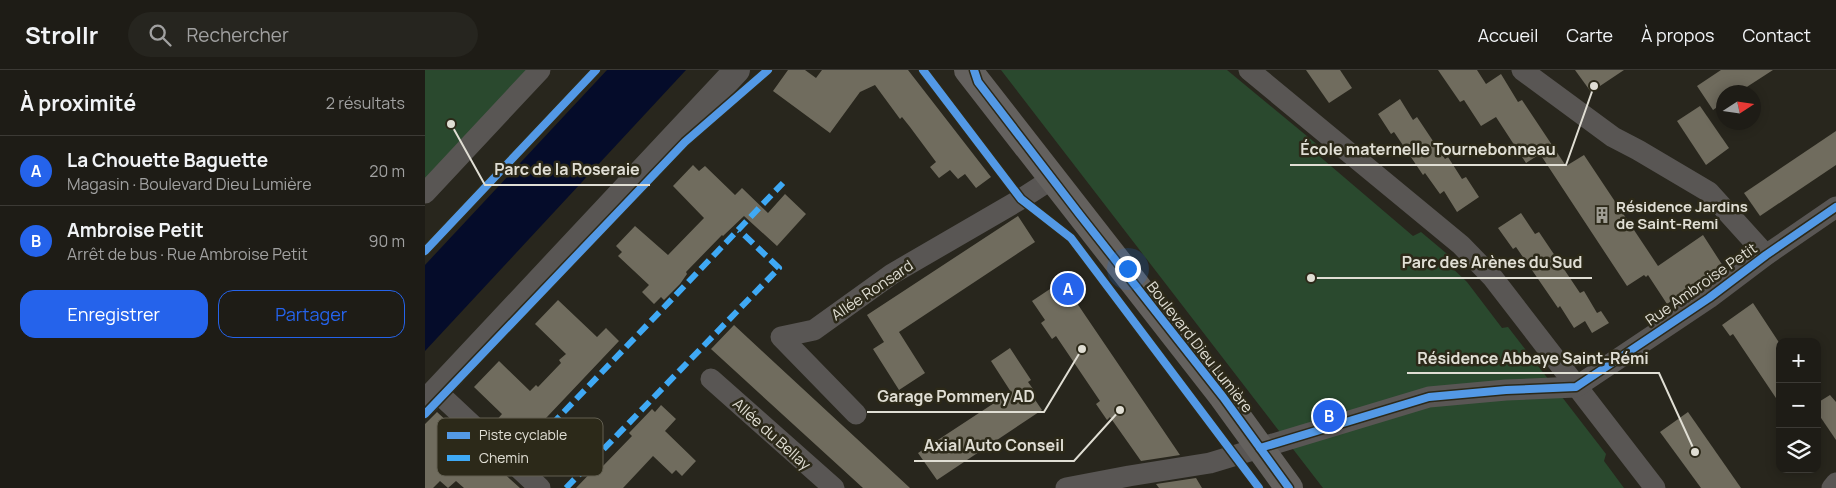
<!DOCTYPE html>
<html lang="fr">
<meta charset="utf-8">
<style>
body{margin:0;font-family:Manrope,sans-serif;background:#26251f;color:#f1f3f6}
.controls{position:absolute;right:15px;bottom:15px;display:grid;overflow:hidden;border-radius:10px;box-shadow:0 2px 12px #0003}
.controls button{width:45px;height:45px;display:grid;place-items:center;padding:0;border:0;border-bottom:1px solid #3c3a35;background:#1e1c16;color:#f1f3f6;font:25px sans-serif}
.compass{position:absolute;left:1291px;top:15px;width:45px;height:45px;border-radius:50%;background:#1e1c16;box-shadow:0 2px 12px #0003;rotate:78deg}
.you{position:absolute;left:702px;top:198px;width:18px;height:18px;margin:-12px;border:4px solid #fff;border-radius:50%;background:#1a73e8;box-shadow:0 0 0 8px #1a73e833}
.badge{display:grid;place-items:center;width:32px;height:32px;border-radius:50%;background:#2563eb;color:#fff;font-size:16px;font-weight:700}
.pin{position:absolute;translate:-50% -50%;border:2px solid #fff;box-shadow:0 1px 5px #0006}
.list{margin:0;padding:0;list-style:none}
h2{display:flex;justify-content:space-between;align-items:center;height:65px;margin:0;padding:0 20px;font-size:21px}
h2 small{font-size:16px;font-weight:400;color:#a1a1a1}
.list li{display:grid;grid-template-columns:32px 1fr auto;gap:15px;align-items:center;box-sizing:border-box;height:70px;padding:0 20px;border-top:1px solid #3c3a35}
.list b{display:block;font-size:19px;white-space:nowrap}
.list p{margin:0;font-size:16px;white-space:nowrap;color:#a1a1a1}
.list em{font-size:16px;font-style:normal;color:#a1a1a1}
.actions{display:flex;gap:10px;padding:15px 20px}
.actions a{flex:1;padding:11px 0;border:1px solid #2563eb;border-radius:15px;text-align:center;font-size:18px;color:#2563eb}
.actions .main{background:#2563eb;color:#fff}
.icon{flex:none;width:28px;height:28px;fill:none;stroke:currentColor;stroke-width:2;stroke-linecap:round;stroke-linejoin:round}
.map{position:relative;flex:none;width:1411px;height:418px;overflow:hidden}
header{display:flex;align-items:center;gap:30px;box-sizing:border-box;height:70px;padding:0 25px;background:#1e1c16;border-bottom:1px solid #3c3a35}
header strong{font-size:24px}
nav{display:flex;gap:28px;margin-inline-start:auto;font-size:18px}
.search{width:350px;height:45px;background:#26251f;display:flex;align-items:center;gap:12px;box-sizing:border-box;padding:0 18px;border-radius:28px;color:#a1a1a1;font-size:19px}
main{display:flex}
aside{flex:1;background:#1e1c16}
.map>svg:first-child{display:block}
</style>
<header>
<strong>Strollr</strong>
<div class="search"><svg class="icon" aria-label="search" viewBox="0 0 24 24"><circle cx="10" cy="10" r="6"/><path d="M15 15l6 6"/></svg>Rechercher</div>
<nav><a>Accueil</a><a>Carte</a><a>À propos</a><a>Contact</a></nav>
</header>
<main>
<aside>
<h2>À proximité<small>2 résultats</small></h2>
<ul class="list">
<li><span class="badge">A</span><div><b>La Chouette Baguette</b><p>Magasin · Boulevard Dieu Lumière</p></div><em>20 m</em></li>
<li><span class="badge">B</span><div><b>Ambroise Petit</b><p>Arrêt de bus · Rue Ambroise Petit</p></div><em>90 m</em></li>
</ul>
<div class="actions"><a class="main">Enregistrer</a><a>Partager</a></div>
</aside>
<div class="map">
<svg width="1411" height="418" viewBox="0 0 1411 418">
<rect width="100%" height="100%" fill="#28261d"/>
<g fill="#2a492e">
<polygon points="0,0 104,0 0,109"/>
<polygon points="576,0 802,0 894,76 893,85 988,166 996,162 1027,188 1025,196 1042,212 1077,258 1083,257 1181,384 1179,391 1199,418 898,418"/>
</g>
<polygon fill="#050c2a" points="182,0 261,0 0,281 0,195"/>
<g fill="#706c5e">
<polygon points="363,0 380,0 391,8 397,0 483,0 566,107 551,118 540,104 533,109 525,100 514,108 505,97 511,92 485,57 477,47 475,49 450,15 435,22 405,63 348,21"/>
<polygon points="881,0 915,0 927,18 904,33"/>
<polygon points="1013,0 1052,0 1061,14 1076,4 1093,32 1097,30 1141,96 1159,85 1233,196 1278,165 1298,196 1242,234 1223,205 1221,207 1219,205 1202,216 1115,84 1101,93 1071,47 1056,56 1039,30 1035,32"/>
<polygon points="1150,0 1199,0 1166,22"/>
<polygon points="1296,0 1348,0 1314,22 1298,22 1298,33 1288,40 1272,16"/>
<polygon points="975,29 988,50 992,47 1020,89 1023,87 1037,109 1041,107 1054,127 1032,142 1019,121 1015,124 1000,103 998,105 969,62 966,64 953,44"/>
<polygon points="1275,36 1304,78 1281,95 1252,51"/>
<polygon points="1411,61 1411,95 1335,146 1319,123"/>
<polygon points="268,95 274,101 280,96 310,125 317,118 343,143 360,124 381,144 352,176 319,146 298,166 297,165 261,202 262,204 255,214 239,230 236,227 229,234 217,222 224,215 193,186 197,182 191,176 210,156 243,185 279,148 248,116"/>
<polygon points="1096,143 1110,164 1114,162 1155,223 1159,221 1172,243 1176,241 1184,253 1167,263 1160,251 1149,258 1135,236 1133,238 1091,177 1088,179 1073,158"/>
<polygon points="593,146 610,172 474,262 500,303 474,320 448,279 459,272 442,245"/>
<polygon points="637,211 662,248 755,385 716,391 685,347 682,350 671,334 675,331 631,266 627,269 616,253 620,250 607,231"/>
<polygon points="133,230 172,267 181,258 194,271 122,347 93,374 70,352 77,344 49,317 74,291 105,321 111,315 113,317 136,293 134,290 141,284 110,254"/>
<polygon points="1328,233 1355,274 1355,334 1308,264 1305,266 1297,255"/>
<polygon points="309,255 337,281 485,418 438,418 286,279"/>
<polygon points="585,278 606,310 603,312 608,319 604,321 617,340 512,410 493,383 586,322 566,291"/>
<polygon points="1405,325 1411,332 1411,370 1392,342 1392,333"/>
<polygon points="236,335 251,349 240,361 271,391 257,406 251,400 247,404 228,386 198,418 151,418 174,394 177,397 207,366 204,363 227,339 230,342"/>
<polygon points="12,342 74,399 95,418 39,418 31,411 23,418 15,411 8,418 0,418 0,354"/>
<polygon points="1263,342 1316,418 1276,418 1235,362"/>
<polygon points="771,408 777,418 734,418 731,414"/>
</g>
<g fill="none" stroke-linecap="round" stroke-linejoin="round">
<g stroke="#595654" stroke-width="21">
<polyline points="824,0 1036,175 1068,208 1230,418"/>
<polyline points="1097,0 1188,67 1213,80 1284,122 1341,185"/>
<polyline points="0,123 115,0"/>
<polyline points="286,309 409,418"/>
<polyline points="11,321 115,418"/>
<polyline points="431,344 356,267 389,260 467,204 596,129 627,109"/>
<polyline points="641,418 704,406 785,393 1004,327 1081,320 1151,317 1284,228 1341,185 1411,137"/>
<polyline points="1407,418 1411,413"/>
</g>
<polyline stroke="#595654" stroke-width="26" points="0,333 312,0"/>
<polyline stroke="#64615e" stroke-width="28" points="543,0 798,327 864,418"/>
<g stroke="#3fa9f5" stroke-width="6" stroke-dasharray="12 6" stroke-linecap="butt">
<polyline points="89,394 358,113"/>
<polyline points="141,418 354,198 314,160"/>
</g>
<g stroke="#2c2919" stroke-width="11">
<g id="cycleway">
<polyline points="498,0 596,129 646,168 834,418"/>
<polyline points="549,0 553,12 655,145 798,327 864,418"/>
<polyline points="0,181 171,0"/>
<polyline points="0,344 260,72 343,0"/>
<polyline points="835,378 1004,327 1081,320 1151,317 1284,228 1341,185 1411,137"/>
</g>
</g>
<use href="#cycleway" stroke="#5399e6" stroke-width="8"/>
</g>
<defs>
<g id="building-bare" transform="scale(1.35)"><path d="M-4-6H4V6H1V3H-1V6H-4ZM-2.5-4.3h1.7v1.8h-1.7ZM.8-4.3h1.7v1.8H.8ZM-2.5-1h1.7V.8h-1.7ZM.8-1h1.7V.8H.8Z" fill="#a09e94" stroke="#2c2919" stroke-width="2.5" paint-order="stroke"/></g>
</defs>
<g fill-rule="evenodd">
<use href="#building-bare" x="1177" y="145"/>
</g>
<g text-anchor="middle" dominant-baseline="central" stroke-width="5" stroke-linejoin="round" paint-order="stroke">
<g font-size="15" font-weight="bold" fill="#e0ded4" stroke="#2c2919" text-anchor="start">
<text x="1191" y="136">Résidence Jardins<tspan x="1191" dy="17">de Saint-Remi</tspan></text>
</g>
<g font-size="15" fill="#e0ded4" stroke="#2c2919">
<text transform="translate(1276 214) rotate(-35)">Rue Ambroise Petit</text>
<text transform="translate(447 220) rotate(-34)">Allée Ronsard</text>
<text transform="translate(775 277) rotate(52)">Boulevard Dieu Lumière</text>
<text transform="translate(347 364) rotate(42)">Allée du Bellay</text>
</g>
</g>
<rect x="12" y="348" width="166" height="58" rx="8" fill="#2c2919" stroke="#625f51" stroke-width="1"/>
<rect x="22" y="362" width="23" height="7" fill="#5399e6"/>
<rect x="22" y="385" width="23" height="6" fill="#3fa9f5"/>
<g font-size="14" fill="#e0ded4">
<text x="54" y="370">Piste cyclable</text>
<text x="54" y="393">Chemin</text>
</g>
<path fill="none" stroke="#e0ded4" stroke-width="2" d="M1169 16L1141 95H865M26 54L60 115H225M886 208L967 208H1167M1270 382L1234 303H982M657 279L619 342H442M695 340L649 391H489"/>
<g fill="#e0ded4" stroke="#2c2919" stroke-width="2">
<circle cx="1169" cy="16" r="5"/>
<circle cx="26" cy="54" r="5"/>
<circle cx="886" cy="208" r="5"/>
<circle cx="1270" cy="382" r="5"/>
<circle cx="657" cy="279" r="5"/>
<circle cx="695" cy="340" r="5"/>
</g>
<g font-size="16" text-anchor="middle" font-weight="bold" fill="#e0ded4" stroke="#2c2919" stroke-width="5" stroke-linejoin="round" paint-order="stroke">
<text x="1003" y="85">École maternelle Tournebonneau</text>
<text x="142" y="105">Parc de la Roseraie</text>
<text x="1067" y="198">Parc des Arènes du Sud</text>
<text x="1108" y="294">Résidence Abbaye Saint-Rémi</text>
<text x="531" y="332">Garage Pommery AD</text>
<text x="569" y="381">Axial Auto Conseil</text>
</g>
</svg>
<div class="controls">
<button>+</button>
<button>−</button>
<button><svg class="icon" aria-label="layers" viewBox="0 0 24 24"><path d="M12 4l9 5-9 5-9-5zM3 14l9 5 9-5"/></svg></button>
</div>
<svg class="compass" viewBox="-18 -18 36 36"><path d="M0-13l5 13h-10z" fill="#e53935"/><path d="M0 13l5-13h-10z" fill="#a1a1a1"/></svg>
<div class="you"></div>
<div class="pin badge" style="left:643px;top:219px">A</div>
<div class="pin badge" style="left:904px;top:346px">B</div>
</div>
</main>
